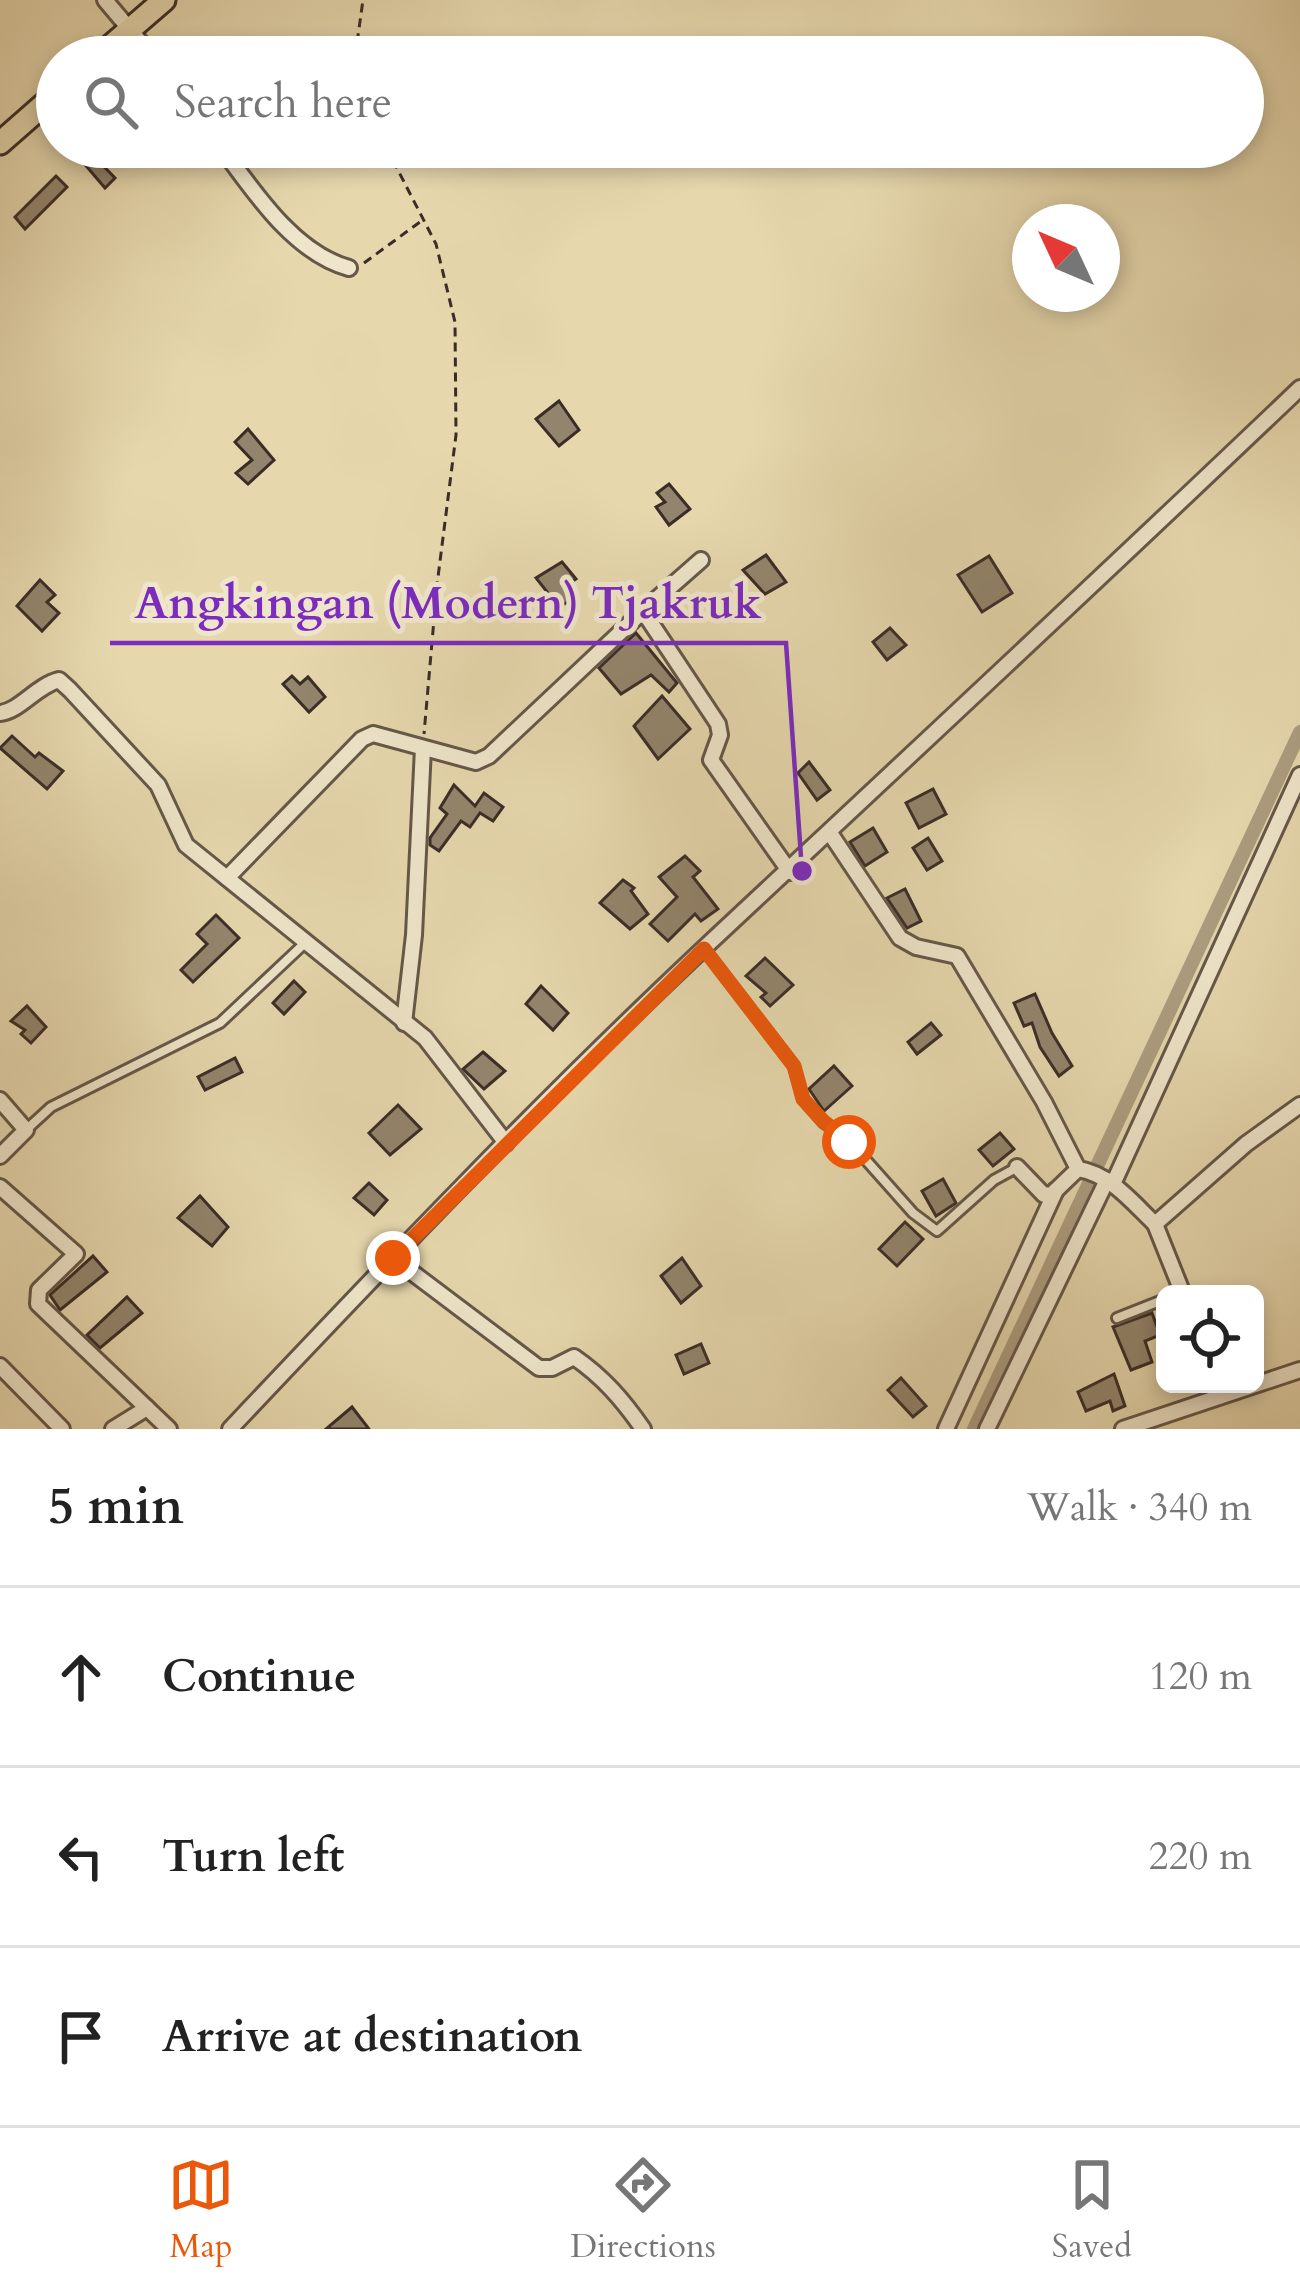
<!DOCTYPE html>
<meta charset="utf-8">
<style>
body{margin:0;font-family:Cardo,serif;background:#f2f2f2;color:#222}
.controls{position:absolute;right:36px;bottom:36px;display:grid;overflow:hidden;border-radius:18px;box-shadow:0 6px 18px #0003}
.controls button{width:108px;height:108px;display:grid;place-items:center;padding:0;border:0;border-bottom:3px solid #e0e0e0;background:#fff;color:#222;font:60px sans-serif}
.compass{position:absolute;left:1012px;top:204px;width:108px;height:108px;border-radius:50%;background:#fff;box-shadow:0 6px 18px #0003;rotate:314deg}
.stop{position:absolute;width:36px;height:36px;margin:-27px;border:9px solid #ea580c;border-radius:50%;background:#fff}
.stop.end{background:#ea580c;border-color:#fff;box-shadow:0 3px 12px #0008}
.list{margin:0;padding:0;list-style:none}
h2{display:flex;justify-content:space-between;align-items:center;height:156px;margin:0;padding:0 48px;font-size:51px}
h2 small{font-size:39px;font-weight:400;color:#767676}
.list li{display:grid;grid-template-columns:78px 1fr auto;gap:36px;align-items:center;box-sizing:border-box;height:180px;padding:0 48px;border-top:3px solid #e0e0e0}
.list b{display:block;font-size:45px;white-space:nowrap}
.list em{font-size:39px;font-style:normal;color:#767676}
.icon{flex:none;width:66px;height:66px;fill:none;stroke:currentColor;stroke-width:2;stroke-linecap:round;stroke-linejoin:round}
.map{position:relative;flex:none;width:1300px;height:1429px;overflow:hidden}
.search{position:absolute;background:#fff;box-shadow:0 6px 18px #0003;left:36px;right:36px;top:36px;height:132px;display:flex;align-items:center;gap:30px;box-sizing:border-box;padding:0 42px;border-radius:66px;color:#767676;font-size:45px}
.sheet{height:696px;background:#fff}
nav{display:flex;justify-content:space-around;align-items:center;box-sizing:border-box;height:168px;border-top:3px solid #e0e0e0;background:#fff;font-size:33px;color:#767676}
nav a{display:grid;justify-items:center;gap:6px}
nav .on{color:#ea580c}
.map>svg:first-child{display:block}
</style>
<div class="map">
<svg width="1300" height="1429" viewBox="0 0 1300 1429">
<rect width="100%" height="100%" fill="#e6d7ad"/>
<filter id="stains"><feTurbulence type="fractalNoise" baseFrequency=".00167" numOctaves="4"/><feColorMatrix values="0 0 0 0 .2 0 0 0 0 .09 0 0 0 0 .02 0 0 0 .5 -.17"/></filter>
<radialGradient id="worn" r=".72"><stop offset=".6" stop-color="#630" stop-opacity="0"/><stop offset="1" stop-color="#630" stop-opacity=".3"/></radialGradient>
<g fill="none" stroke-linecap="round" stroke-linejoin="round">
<polyline stroke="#ac9d80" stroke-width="14" points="974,1429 1300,732"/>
</g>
<g fill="#93856d" stroke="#3a2d28" stroke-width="3">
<polygon points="70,147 85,147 115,178 105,188"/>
<polygon points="56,176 67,187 25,229 15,217"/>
<polygon points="559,401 579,430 559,446 536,419"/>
<polygon points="248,429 274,460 248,484 236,473 252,460 235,442"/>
<polygon points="669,484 690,509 669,525 656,507 665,502 657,493"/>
<polygon points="766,555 786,582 765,594 743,570"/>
<polygon points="989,556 1012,593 982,612 958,575"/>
<polygon points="562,562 576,579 565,586 576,597 559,607 536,578"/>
<polygon points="40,580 55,595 47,602 59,613 42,631 17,606"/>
<polygon points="890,628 906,645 887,660 873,642"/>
<polygon points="636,633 677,683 669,692 651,675 621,694 599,668"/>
<polygon points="292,676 300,684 308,677 325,697 309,712 283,684"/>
<polygon points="662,696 690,729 658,759 634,726"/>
<polygon points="12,736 35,757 39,753 63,771 47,789 0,748"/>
<polygon points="809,762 830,790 817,800 798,773"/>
<polygon points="454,785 475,806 484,793 503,807 493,821 480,813 470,827 461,821 439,851 430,845 430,838 447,814 440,808"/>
<polygon points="933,789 946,814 919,828 906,803"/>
<polygon points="873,828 887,852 865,866 850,842"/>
<polygon points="928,838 942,861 927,870 913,848"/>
<polygon points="685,856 700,871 693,877 718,909 701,921 695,914 668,941 650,924 677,897 659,877"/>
<polygon points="623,880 634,888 631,891 648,914 630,929 600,903"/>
<polygon points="905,889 921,921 907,928 887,898"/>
<polygon points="216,915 239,938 193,982 181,970 207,944 197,934"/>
<polygon points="765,958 793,985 770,1006 761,997 766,993 746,976"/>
<polygon points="294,981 305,992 284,1014 273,1003"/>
<polygon points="541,986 568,1013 553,1030 526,1004"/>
<polygon points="1035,994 1052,1033 1072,1066 1059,1076 1040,1047 1032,1023 1024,1026 1014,1003"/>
<polygon points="27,1006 46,1027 31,1043 21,1034 25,1030 11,1021"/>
<polygon points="931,1023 941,1035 917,1054 908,1042"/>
<polygon points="483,1052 505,1071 484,1089 463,1069"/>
<polygon points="235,1058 242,1072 205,1090 198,1077"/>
<polygon points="834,1066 852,1086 824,1111 809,1089"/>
<polygon points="398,1105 421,1129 390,1155 369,1133"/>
<polygon points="1000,1133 1014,1149 993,1166 979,1150"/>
<polygon points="943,1179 956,1203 936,1216 922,1191"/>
<polygon points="369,1183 387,1200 374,1215 354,1198"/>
<polygon points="200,1196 228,1227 212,1246 178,1218"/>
<polygon points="905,1222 923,1239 897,1266 879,1249"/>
<polygon points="93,1256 107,1272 60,1310 50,1295"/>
<polygon points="682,1258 701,1286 681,1303 661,1276"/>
<polygon points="127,1297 142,1313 100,1348 87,1335"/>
<polygon points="1152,1313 1160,1335 1145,1341 1152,1362 1131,1370 1113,1327"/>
<polygon points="701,1344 709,1363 684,1374 676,1355"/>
<polygon points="1114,1374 1125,1406 1113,1411 1110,1401 1086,1411 1078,1392"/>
<polygon points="901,1378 926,1406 913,1417 888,1390"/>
<polygon points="352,1407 369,1429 326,1429"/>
</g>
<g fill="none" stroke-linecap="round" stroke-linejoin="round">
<g stroke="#655849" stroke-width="14">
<g id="service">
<polyline points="705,950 794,1066 803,1099 823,1122 849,1141 913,1213 937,1231 994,1180 1016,1168"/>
<polyline points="27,1129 51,1107 220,1023 306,942"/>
<polyline points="1117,1318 1165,1299"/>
</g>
</g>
<g stroke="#655849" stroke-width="20">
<g id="minor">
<polyline points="105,0 153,57"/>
<path d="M221,147C254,192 294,253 349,268"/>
<polyline points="643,611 701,560"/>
<path d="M0,713C20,711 36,686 59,680L70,690L158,785L186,845L425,1038L506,1143"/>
<polyline points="830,833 900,938 916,947 957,956 1044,1102 1078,1169"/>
<polyline points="227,878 362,739 373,734 476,762 489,756 643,611 718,724 720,735 711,760 790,872"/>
<polyline points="404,1023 414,935 423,748"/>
<polyline points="0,1100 26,1130 0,1156"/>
<path d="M1017,1167L1044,1195L1052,1194L1078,1169C1110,1174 1132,1202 1155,1224L1246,1144L1300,1105"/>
<polyline points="1113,1184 1300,775"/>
<polyline points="0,1187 76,1254 39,1290 38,1304 169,1429"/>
<polyline points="1155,1224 1183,1294"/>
<path d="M393,1258L539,1368H552L574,1357C603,1377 623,1400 643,1429"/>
<polyline points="0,1366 62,1429"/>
<polyline points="113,1429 147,1408"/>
<path d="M230,1429C384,1266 539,1103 703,949C902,763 1102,577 1300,388"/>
<polyline points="946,1429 1056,1190"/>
<polyline points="987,1429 1107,1180"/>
<polyline points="1123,1429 1300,1370"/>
</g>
</g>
<g stroke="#3a2d28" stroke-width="27">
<g id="primary">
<polyline points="98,57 164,0"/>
<polyline points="0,143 57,93"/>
</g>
</g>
<g stroke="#3a2d28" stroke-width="3" stroke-dasharray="9 6" stroke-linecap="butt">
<polyline points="355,57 363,0"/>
<polyline points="386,147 436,244 455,322 456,435 437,585 424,734"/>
<polyline points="364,263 424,219"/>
</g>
<use href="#service" stroke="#efe5ca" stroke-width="8"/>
<use href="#minor" stroke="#efe5ca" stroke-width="14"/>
<use href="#primary" stroke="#e6d7ad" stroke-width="21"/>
</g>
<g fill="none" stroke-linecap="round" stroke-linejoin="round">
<polyline stroke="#ea580c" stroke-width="15" points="393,1258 704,949 794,1066 803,1099 823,1121 849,1142"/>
</g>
<path fill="none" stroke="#7b2cbf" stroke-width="4.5" d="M802 871L786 643H110"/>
<circle fill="#7b2cbf" stroke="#efe5ca" stroke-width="4.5" cx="802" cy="871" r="12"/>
<g font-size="45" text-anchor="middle" font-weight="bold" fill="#7b2cbf" stroke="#efe5ca" stroke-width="10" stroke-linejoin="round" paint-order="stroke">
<text x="448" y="618">Angkingan (Modern) Tjakruk</text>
</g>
<rect width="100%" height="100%" filter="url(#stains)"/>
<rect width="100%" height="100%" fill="url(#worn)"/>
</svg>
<div class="controls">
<button><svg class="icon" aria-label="locate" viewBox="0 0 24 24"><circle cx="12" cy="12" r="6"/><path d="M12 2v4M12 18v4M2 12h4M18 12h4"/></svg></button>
</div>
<svg class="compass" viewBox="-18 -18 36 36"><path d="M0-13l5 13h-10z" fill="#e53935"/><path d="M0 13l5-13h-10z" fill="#767676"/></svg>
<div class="stop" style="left:849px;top:1142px"></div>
<div class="stop end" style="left:393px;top:1258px"></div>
<div class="search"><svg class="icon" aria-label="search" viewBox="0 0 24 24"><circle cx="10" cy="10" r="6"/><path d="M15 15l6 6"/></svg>Search here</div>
</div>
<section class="sheet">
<h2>5 min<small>Walk · 340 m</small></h2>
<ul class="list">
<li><svg class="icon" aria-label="ahead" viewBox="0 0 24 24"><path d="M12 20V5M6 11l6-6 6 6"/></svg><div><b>Continue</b></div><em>120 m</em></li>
<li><svg class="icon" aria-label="left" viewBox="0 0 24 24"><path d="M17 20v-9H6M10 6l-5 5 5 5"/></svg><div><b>Turn left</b></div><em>220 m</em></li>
<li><svg class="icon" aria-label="arrive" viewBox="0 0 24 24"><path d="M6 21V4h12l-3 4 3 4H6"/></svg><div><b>Arrive at destination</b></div></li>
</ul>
</section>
<nav>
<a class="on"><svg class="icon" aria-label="map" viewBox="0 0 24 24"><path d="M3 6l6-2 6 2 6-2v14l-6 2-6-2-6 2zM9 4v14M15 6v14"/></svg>Map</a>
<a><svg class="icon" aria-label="directions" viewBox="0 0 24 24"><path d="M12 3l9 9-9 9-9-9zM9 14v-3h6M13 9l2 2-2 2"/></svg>Directions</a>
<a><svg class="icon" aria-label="saved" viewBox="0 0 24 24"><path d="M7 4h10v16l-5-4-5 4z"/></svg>Saved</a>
</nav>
